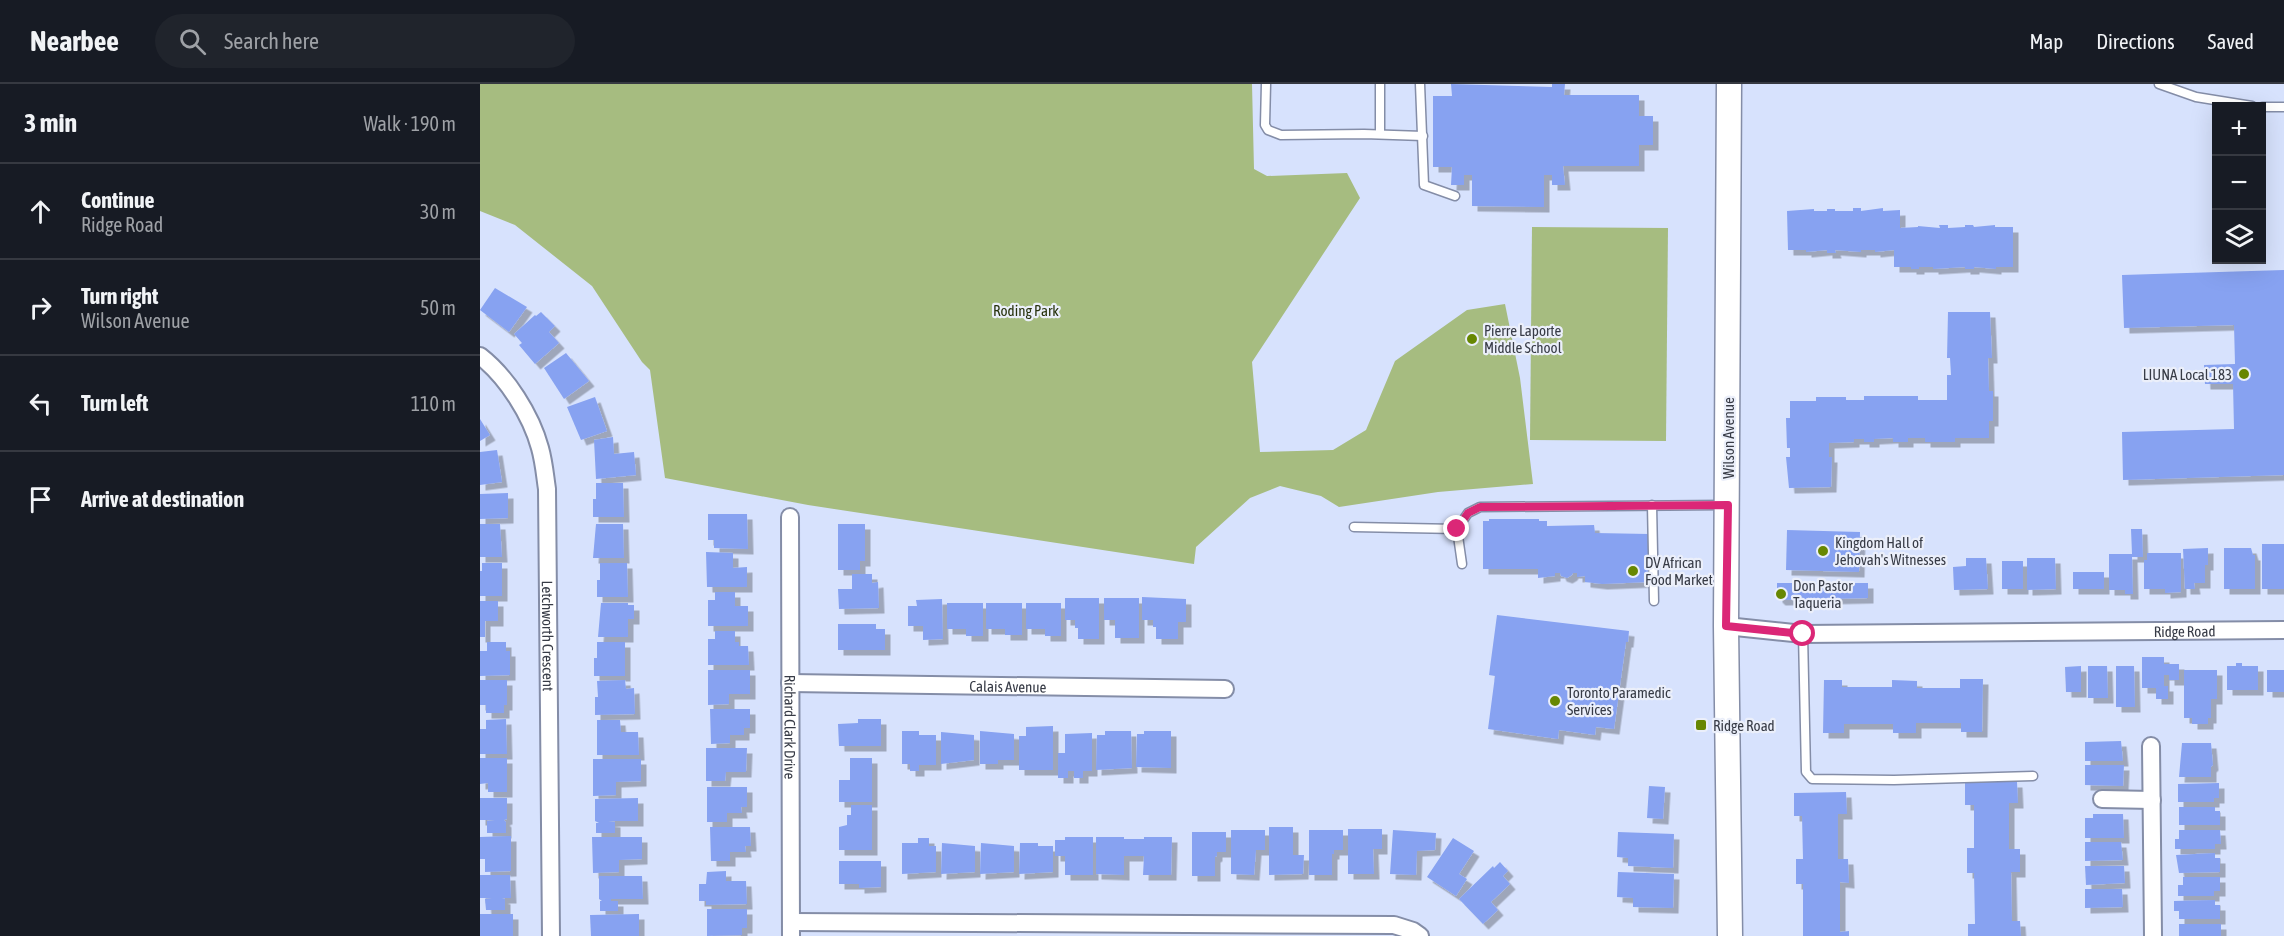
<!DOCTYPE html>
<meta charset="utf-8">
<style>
body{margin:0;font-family:"Asap Condensed",sans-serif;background:#20242c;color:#f1f3f6}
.controls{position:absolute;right:18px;top:18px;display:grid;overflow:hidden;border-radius:0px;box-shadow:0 6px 24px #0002}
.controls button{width:54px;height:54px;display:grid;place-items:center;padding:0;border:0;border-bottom:2px solid #363941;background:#171b24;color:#f1f3f6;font:30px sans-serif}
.stop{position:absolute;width:18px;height:18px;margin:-14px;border:4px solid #db2777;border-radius:50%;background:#fff}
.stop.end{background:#db2777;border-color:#fff;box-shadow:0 2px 6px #0008}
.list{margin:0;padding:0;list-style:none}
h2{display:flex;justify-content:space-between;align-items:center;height:78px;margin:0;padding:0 24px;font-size:26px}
h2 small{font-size:20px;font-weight:400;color:#9ea1a6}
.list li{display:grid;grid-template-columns:39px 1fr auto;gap:18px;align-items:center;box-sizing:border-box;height:96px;padding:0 24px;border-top:2px solid #363941}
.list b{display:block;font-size:22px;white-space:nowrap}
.list p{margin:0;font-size:20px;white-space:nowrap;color:#9ea1a6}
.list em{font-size:20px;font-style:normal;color:#9ea1a6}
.icon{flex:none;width:33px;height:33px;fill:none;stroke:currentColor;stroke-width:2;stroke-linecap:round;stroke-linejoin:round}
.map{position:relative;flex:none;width:1804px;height:852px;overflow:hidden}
header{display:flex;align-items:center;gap:36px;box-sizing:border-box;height:84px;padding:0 30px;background:#171b24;border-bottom:2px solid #363941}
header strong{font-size:28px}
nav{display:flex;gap:33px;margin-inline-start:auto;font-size:21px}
.search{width:420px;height:54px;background:#20242c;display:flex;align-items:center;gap:15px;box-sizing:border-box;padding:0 21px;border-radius:33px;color:#9ea1a6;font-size:22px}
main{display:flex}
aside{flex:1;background:#171b24}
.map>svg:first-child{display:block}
</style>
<header>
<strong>Nearbee</strong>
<div class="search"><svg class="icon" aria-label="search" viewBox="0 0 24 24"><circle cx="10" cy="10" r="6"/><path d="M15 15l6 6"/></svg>Search here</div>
<nav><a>Map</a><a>Directions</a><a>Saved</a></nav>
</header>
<main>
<aside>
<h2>3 min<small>Walk · 190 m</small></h2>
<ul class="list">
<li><svg class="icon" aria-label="ahead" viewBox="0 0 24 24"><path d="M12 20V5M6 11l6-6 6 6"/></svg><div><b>Continue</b><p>Ridge Road</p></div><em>30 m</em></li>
<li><svg class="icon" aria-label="right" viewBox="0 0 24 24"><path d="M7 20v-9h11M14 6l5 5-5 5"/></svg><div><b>Turn right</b><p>Wilson Avenue</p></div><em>50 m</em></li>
<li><svg class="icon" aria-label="left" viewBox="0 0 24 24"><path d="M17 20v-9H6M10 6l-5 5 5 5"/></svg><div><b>Turn left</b></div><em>110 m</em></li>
<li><svg class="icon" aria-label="arrive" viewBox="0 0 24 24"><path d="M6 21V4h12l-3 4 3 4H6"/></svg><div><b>Arrive at destination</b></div></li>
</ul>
</aside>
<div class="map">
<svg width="1804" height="852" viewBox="0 0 1804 852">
<defs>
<filter id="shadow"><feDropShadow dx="5.5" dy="5.5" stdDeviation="0" flood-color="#0004"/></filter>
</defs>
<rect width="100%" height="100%" fill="#d7e2fd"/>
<g fill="#a6bc80">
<polygon points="0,0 772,0 774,85 787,92 867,89 880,114 772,278 780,368 853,366 886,346 915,277 987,226 1025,220 1040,294 1053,400 958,408 859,423 841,412 800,402 770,414 716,463 714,480 328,421 185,394 170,286 162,278 112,202 35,141 0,127"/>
<polygon points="1052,143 1188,144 1186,357 1050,356"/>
</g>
<g fill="#87a2f1" filter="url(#shadow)">
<polygon points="971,0 1072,3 1072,0 1085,0 1084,11 1159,11 1159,32 1173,32 1173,61 1159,61 1159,82 1083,82 1085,101 1072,101 1072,91 1064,91 1064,123 992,122 992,91 984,91 984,101 971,101 972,83 953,83 953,12 972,12"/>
<polygon points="1373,124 1381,124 1381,127 1403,124 1403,127 1420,126 1420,144 1438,143 1438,142 1460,144 1459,141 1468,141 1468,144 1485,143 1485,141 1493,141 1494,143 1515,141 1515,143 1533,143 1533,183 1516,183 1516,185 1494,183 1494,185 1485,185 1485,183 1453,185 1453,183 1439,183 1439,185 1431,185 1431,183 1414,183 1414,166 1395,168 1395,166 1381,166 1381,168 1355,166 1356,169 1347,169 1347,166 1326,168 1326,166 1308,166 1307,127 1334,125 1334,127 1347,127 1347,125 1355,125 1355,127 1373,127"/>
<polygon points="1804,186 1804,391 1643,396 1642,348 1754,345 1753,300 1725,300 1724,281 1755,280 1754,241 1644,244 1642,191"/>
<polygon points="15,204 47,223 29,248 0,226"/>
<polygon points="61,228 75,242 69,248 79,259 55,280 39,261 42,259 34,250 55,231 56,232"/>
<polygon points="1468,228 1510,228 1512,274 1508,274 1509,307 1513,307 1513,337 1509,337 1509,354 1475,354 1475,358 1445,358 1445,354 1428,354 1428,358 1413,358 1413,354 1394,355 1394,358 1384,358 1384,355 1374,355 1374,358 1349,359 1349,373 1352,373 1351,403 1309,404 1306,373 1310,373 1310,364 1307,364 1306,334 1310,334 1310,317 1336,317 1336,313 1366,313 1366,316 1384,316 1384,312 1438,312 1438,316 1467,316 1467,291 1471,291 1470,274 1467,274"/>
<polygon points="86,269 109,297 84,315 64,284"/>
<polygon points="115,313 127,347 101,356 87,323"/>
<polygon points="0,335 10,351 0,357"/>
<polygon points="133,353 134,370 154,368 156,391 116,395 114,356"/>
<polygon points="17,366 22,398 0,401 0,368"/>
<polygon points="116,399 143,399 144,433 113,433 113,415 116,415"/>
<polygon points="28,409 28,434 0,435 0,410"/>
<polygon points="228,430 267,430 268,465 234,464 234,456 228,456"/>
<polygon points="1009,435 1059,435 1059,437 1067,437 1067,442 1114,441 1115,449 1169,450 1169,498 1122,500 1105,498 1105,492 1097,493 1097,489 1093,489 1092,491 1087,494 1081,492 1080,489 1075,489 1075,492 1058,494 1058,485 1003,485 1003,437 1009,437"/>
<polygon points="0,440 20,440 22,473 0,473"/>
<polygon points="116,440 143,440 144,474 113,474"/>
<polygon points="358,440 385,440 385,477 380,477 380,486 358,486"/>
<polygon points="1651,445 1662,445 1663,473 1652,473 1653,510 1645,510 1645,506 1629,506 1629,470 1652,470"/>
<polygon points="1307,446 1380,448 1379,488 1306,486"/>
<rect x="1782" y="460" width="22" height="45"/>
<polygon points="1728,464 1728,481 1725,481 1725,499 1714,499 1715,505 1705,505 1703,465"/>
<polygon points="1744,464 1771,464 1773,471 1775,471 1775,505 1744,505"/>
<polygon points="226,468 253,469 253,484 267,483 267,503 227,503"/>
<polygon points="1667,469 1701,469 1701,508 1685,509 1685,505 1664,505 1664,476 1667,476"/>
<polygon points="1486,474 1506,474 1508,505 1474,506 1473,483 1486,482"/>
<polygon points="1547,474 1575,474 1576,505 1547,506"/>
<rect x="1522" y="477" width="21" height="28"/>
<polygon points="2,479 22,479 22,512 0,512 0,487 2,487"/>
<polygon points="120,479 147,479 148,513 117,513 117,496 120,496"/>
<rect x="1593" y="488" width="31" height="17"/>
<polygon points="372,490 392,490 392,499 398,498 399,524 359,525 358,505 372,505"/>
<polygon points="1297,499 1388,499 1388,514 1300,516 1297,513"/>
<polygon points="235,508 255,508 255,522 268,522 268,542 228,542 228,516 235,516"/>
<polygon points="662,513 706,515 706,538 698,538 698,555 676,555 676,543 673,543 673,536 662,536"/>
<polygon points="585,514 619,514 619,555 598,555 598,544 595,544 595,536 585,536"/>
<polygon points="624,514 659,514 659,554 635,554 635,536 624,536"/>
<polygon points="462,515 463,555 443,556 443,542 428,542 428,522 437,522 436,516"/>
<polygon points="0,517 18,517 18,537 5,537 5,553 0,553"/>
<polygon points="121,519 148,519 148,521 154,521 154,535 148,535 148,553 118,553"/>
<polygon points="467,519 503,519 503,552 486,552 486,545 467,545"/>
<polygon points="506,519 542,519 542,551 525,551 525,545 506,545"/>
<polygon points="546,519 581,519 581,552 565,552 565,545 546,545"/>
<polygon points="1017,531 1149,547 1148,558 1146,558 1134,645 1116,643 1115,651 1079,646 1078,655 1008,645 1015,592 1009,591"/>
<polygon points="358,540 396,540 396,545 405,545 405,566 358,566"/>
<polygon points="235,547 255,547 255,558 259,558 259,562 268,562 269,581 228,581 228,555 235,555"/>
<polygon points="7,558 26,558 26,567 30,567 30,591 0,592 0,567 7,567"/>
<polygon points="117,558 145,558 145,592 114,592 114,574 117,574"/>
<polygon points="1662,573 1684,573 1684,580 1699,580 1699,596 1689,596 1689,591 1684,591 1684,602 1688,602 1688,615 1676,615 1676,604 1662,604"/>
<polygon points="1756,579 1762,579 1762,582 1778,582 1778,606 1747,606 1747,582 1756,582"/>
<polygon points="1601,582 1601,608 1586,608 1585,583"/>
<polygon points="1608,582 1627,582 1628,614 1608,614"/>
<polygon points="1636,582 1654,582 1655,623 1636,623"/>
<polygon points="228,586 270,586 270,610 249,610 249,620 228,621"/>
<polygon points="1704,586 1737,586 1737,615 1731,615 1731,634 1728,634 1728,640 1712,640 1712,634 1704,634"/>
<rect x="1787" y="586" width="17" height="22"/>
<polygon points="1480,595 1503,595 1502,648 1481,648 1481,639 1436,639 1436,649 1413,649 1413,640 1364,640 1364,649 1343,649 1344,596 1362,596 1362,603 1412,603 1412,596 1437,597 1437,604 1480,604"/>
<polygon points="0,596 27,596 27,621 24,621 24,629 6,629 6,621 0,621"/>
<polygon points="145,596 146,605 154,604 155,630 115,631 115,613 118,613 117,597"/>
<polygon points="230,625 270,625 270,644 264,644 264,651 250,651 250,659 231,660"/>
<polygon points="26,635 27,670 0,670 0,645 6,645 6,636"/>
<polygon points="378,635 401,635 401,662 359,662 358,640 378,639"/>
<polygon points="117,636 140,636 141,648 158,648 159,671 117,671"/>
<polygon points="573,642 573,686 539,686 539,652 546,652 546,643"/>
<polygon points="422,647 439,647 439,651 456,651 456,681 439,681 439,687 430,687 430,680 422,680"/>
<polygon points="500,647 534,650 534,676 518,676 518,680 500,680"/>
<polygon points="625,647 651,647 652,684 616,686 617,651 625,651"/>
<polygon points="664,647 691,647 691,684 656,683 657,650 664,650"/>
<polygon points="461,648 494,651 494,676 461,680"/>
<polygon points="612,649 612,687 603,687 603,694 594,694 594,687 588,687 588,694 578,694 578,669 585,669 585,650"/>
<polygon points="1641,657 1643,677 1605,677 1605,658"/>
<polygon points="1702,659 1731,659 1733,681 1731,683 1731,693 1699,693"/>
<polygon points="226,664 267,664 266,688 246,688 245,697 226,697"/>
<polygon points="0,674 27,674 27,708 8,708 8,699 0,700"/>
<polygon points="370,674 392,674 392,718 359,718 359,696 370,696"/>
<polygon points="113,675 161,675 161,697 136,698 136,711 113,712"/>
<polygon points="1605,681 1644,681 1643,702 1605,701"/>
<polygon points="1485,698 1537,698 1538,719 1529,719 1529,765 1540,765 1540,788 1531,788 1532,837 1540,837 1541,852 1488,852 1488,840 1495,840 1494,789 1487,789 1487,764 1494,764 1494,721 1485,721"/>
<polygon points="1739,699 1739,714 1734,714 1734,718 1698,718 1698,700"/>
<polygon points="1169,702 1185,703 1183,735 1167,734"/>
<polygon points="227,703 267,703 267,723 261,723 262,729 247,729 247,738 227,738"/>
<polygon points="1366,708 1367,730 1358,730 1358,775 1368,775 1369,799 1360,798 1360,848 1369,847 1369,852 1323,852 1323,800 1316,800 1316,775 1323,775 1322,732 1314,732 1314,709"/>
<polygon points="0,714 27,714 27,735 24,736 26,738 26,749 7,749 7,737 15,736 0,736"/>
<polygon points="158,714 158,737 128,737 135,738 135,749 116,749 116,739 119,739 115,737 115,715"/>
<polygon points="371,721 392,721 392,766 359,766 359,743 367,741 367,731 371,731"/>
<polygon points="1699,723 1735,723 1735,727 1740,727 1740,741 1699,741"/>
<polygon points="1613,730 1643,730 1644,754 1605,754 1605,734 1613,734"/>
<polygon points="230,743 270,743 271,762 265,762 266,768 250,768 250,777 231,777"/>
<polygon points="789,743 813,743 813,771 824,771 823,790 789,791"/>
<polygon points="868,745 902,745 902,765 893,765 894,790 868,790"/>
<polygon points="751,746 785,746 785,766 776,766 774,791 751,790"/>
<polygon points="829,746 863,746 863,766 854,766 854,770 852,770 852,791 829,791"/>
<polygon points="913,746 956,749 955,766 937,767 936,791 910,790"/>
<polygon points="1699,746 1740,746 1741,760 1735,760 1735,765 1695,765 1695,755 1699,755"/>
<polygon points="712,748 746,748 746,768 737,768 737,772 735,773 735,792 712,792"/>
<polygon points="1138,748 1194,750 1193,784 1148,782 1148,774 1137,773"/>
<polygon points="31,752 31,787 5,788 5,775 0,775 0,753"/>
<polygon points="112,753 162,753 162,775 139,776 139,788 113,789"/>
<polygon points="585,753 613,753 613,791 585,791 585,772 575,772 575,756 585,756"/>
<polygon points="616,753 644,753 644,755 664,755 664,753 692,753 691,791 663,791 664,772 644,772 644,791 616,790"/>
<polygon points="438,754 449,754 449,762 456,762 456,788 422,790 422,759 438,759"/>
<polygon points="973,754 994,767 979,790 987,795 976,812 947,793"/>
<polygon points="1605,758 1641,758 1643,776 1605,777"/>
<polygon points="462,759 495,762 495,788 461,790"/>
<polygon points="501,759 534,762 534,788 500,790"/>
<polygon points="540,759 558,759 558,762 573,762 573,788 539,790"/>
<polygon points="1735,769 1735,774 1740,774 1740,788 1699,789 1696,771"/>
<polygon points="359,777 401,777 401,803 379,804 379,800 359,800"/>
<polygon points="1020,778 1028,787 1023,792 1030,800 1011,818 1018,826 1003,840 979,815 1013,782 1014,784"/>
<polygon points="1605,782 1644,782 1645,799 1606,801"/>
<polygon points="246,787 246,797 266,797 267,820 226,821 226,817 219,817 219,800 226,800 227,788"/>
<polygon points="1138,788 1194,790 1193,824 1153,823 1153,814 1137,813"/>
<polygon points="0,791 30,791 31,814 22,814 25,815 25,826 6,826 5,815 12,814 0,814"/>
<polygon points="119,792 162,792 163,815 131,815 131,817 138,817 138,827 120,827 120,817 122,817 119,815"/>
<polygon points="1703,793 1740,793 1740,807 1734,807 1734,812 1698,812 1698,801 1703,801"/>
<polygon points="1605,805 1642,805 1643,823 1605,824"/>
<polygon points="1735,816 1735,821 1740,821 1740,835 1699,835 1699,827 1694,827 1694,817"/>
<polygon points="227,825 267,825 267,844 262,844 262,851 227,852"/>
<rect x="0" y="830" width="33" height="22"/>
<polygon points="159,830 159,852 111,852 110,831"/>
<rect x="1699" y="840" width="42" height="12"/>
</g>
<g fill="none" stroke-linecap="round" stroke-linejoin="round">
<g stroke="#848da7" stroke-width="11">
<g id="lane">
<polyline points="786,0 785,41 788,46 801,51 884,50 943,52"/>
<polyline points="940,0 944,101 975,112"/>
<polyline points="1679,0 1716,13 1772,22"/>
<polyline points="1782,23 1804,23"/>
<polyline points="900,50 900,0"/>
<polyline points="1172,421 1174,517"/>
<polyline points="874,443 977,445 988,429 1000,423 1244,421"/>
<polyline points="977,445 982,480"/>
<polyline points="1323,550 1326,688 1332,695 1414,696 1553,692"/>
</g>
</g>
<g stroke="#848da7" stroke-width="20">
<g id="street">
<path id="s1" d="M0,272C27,293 51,331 60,364C64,378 65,392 67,405L71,852"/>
<path id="s2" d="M310,433L311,852"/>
<path id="s3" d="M1246,542L1323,550L1804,546"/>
<path id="s4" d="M310,599L745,605"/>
<polyline points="1671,662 1673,852"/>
<polyline points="1622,715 1672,716"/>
<polyline points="311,838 914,841 933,847 940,852"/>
</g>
</g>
<g stroke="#848da7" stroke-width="27">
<polyline id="secondary" points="1249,0 1246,542 1250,852"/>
</g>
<use href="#lane" stroke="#fff" stroke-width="8"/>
<use href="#street" stroke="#fff" stroke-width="16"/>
<use href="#secondary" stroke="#fff" stroke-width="24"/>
</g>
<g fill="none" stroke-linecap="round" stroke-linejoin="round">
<polyline stroke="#db2777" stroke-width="8" points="977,445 988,429 1000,423 1248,421 1246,542 1323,550"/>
</g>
<g fill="#678702" stroke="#ebeffa" stroke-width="2">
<circle cx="992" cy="255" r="6"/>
<circle cx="1764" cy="290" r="6"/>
<circle cx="1343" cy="467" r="6"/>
<circle cx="1153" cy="487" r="6"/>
<circle cx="1301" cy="510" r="6"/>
<circle cx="1075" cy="617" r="6"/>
<rect x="1215" y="635" width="12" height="12" rx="3"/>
</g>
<g text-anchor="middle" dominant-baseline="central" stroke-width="4.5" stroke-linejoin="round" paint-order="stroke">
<g font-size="15" fill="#27320d" stroke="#ebeffa">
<text x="546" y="226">Roding Park</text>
</g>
<g font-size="15" fill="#373b46" stroke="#ebeffa" text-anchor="start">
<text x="1004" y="246">Pierre Laporte<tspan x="1004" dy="17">Middle School</tspan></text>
<text x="1752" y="290" text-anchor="end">LIUNA Local 183</text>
<text x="1355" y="458">Kingdom Hall of<tspan x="1355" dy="17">Jehovah's Witnesses</tspan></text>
<text x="1165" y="478">DV African<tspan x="1165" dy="17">Food Market</tspan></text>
<text x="1313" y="501">Don Pastor<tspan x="1313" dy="17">Taqueria</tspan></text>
<text x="1087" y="608">Toronto Paramedic<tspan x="1087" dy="17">Services</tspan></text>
<text x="1233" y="641">Ridge Road</text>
</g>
<g font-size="15" fill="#373b46" stroke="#ebeffa">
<text transform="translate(1248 354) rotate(-90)">Wilson Avenue</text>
<text stroke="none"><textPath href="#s3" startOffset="459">Ridge Road</textPath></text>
<text stroke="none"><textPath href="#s1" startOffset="300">Letchworth Crescent</textPath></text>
<text stroke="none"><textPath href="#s4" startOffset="218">Calais Avenue</textPath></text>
<text stroke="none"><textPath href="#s2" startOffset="210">Richard Clark Drive</textPath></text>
</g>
</g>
</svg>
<div class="controls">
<button>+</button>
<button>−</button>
<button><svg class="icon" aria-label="layers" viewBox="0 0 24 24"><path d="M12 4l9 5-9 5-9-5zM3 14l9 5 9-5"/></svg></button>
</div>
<div class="stop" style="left:1323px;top:550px"></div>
<div class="stop end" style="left:977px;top:445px"></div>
</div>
</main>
